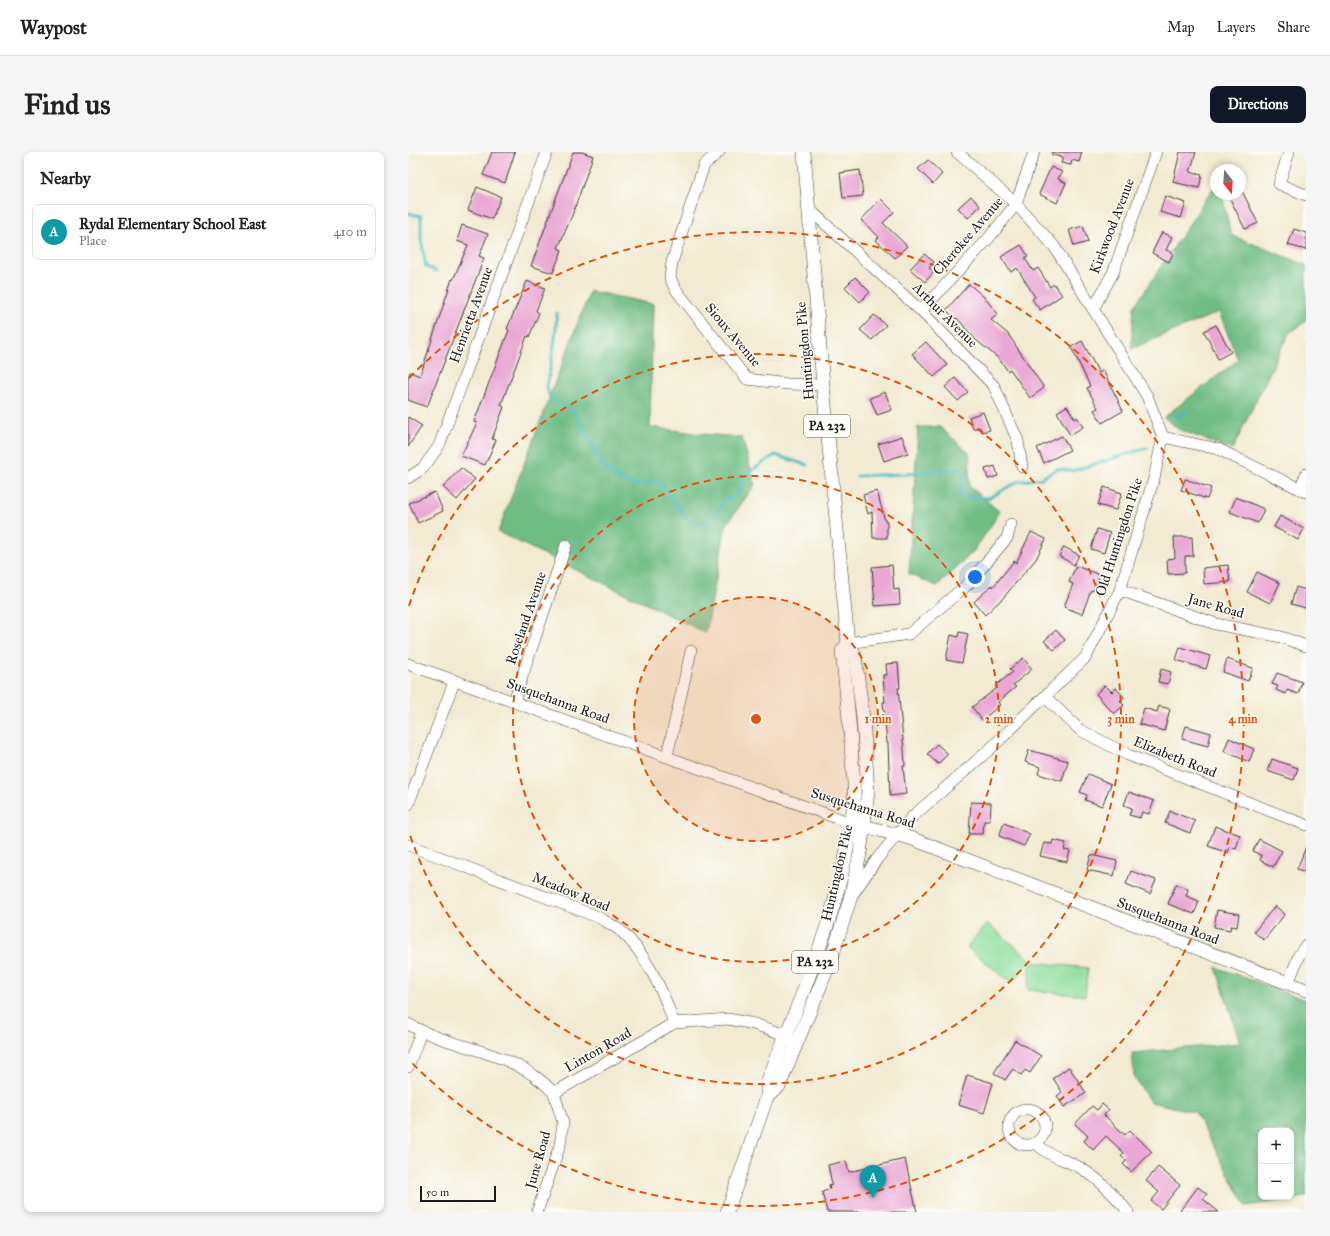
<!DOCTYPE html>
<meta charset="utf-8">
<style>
body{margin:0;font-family:"IM FELL Great Primer",serif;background:#f6f6f6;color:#202124}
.controls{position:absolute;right:12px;bottom:12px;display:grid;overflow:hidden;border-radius:8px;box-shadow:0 2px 6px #0003}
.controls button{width:36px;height:36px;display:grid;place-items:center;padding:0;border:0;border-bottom:1px solid #e0e0e0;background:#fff;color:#202124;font:20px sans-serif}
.compass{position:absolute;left:802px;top:12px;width:36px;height:36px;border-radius:50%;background:#fff;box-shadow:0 2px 6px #0003;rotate:163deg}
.scale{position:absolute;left:12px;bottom:10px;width:76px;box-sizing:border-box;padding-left:4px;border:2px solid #1c1c1c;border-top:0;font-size:11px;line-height:14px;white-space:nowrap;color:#1c1c1c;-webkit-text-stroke:3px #fdfcf7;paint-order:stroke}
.you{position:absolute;left:567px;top:425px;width:14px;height:14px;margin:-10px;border:3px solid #fff;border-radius:50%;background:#1a73e8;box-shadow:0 0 0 6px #1a73e833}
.badge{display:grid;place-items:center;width:26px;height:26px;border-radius:50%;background:#111827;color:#fff;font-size:13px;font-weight:700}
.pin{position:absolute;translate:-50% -33px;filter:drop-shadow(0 1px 2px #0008)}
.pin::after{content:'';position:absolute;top:21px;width:14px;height:12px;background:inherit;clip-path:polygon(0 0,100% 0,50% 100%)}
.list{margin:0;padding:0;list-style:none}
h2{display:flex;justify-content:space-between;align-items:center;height:52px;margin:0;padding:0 16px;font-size:17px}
h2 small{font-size:13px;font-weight:400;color:#757577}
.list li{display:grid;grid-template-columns:26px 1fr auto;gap:12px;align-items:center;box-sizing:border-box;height:56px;margin:0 8px 8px;padding:0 8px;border:1px solid #e0e0e0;border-radius:8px}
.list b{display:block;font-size:15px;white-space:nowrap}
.list p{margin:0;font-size:13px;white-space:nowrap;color:#757577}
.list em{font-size:13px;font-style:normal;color:#757577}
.map{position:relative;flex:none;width:898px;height:1060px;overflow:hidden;border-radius:8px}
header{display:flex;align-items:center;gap:24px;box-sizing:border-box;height:56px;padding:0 20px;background:#fff;border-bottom:1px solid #e0e0e0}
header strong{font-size:19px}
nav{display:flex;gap:22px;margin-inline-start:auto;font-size:14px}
.intro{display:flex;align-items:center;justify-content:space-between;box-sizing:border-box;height:96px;padding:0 24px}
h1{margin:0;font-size:28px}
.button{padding:10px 18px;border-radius:8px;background:#111827;color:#fff;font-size:14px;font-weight:700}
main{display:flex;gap:24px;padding:0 24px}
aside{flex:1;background:#fff;border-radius:8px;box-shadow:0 2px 6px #0003}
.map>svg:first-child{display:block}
</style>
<header>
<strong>Waypost</strong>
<nav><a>Map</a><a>Layers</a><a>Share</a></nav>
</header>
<div class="intro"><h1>Find us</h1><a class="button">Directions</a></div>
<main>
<aside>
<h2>Nearby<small></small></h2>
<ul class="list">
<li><span class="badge" style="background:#0f9aa8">A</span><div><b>Rydal Elementary School East</b><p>Place</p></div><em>410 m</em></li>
</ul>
</aside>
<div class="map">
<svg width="898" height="1060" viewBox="0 0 898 1060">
<rect width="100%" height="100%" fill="#fdfcf7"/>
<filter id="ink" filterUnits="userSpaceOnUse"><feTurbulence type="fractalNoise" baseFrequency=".025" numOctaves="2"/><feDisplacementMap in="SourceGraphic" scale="8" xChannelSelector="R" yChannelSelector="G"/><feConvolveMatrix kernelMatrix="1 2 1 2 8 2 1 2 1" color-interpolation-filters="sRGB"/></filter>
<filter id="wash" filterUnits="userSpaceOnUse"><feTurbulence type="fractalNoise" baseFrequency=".012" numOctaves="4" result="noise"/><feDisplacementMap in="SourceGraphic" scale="16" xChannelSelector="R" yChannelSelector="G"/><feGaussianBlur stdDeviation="0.9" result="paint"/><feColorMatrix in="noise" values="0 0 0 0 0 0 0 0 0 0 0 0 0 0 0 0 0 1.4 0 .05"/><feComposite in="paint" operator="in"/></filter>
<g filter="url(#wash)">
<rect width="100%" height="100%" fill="#f2ead2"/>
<g fill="#8bdd9e" stroke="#547c5d">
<polygon points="579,771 623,808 604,832 559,795"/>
<polygon points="623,810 680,816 677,844 620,838"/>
</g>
<g fill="#70bc85" stroke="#466c50" fill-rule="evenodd">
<polygon points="808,32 808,42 814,42 823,83 898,113 898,169 881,181 824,298 770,277 756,265 830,208 811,160 723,197 726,155"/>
<polygon points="182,139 245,152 242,275 293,282 334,285 347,333 318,373 298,481 90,380"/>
<polygon points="510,275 532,275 562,302 561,334 592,360 566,399 529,434 501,422"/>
<path d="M808,815L898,848V1045L838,1054L787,960L742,950L726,925L724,901L832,891ZM853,979H883V1045H853Z"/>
</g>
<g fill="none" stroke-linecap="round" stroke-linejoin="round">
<g stroke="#4bbac1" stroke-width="3">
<polyline points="0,61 13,64 13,87 18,115 28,119"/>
<polyline points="149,161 147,187 139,235 142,247 164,257 199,319 221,332 235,332 251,328 266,350 284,371 302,369 317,349 330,343 337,323 367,303 399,313"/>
<polyline points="770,264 778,260"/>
<polyline points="449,324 497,322 552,316 555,326 551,344 581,346 609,330 634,326 649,317 664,319 739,296"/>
</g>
</g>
<g id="blocks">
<g fill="#e9a8d4">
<polygon points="84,0 107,0 97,31 75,23"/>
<polygon points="165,0 174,0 185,4 165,61 150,96 154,98 145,121 123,114"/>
<polygon points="644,0 674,0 671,10 664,8 663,13 653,11 655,5 644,3"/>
<polygon points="772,0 788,0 782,20 794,23 791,36 765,30"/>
<polygon points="520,8 534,22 525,32 510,17"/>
<polygon points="643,15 654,20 650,27 658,31 649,51 631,42"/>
<polygon points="452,18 455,44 435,46 432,21"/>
<polygon points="69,35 93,45 84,67 60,58"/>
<polygon points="834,39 850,71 837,77 821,45 832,42"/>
<polygon points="563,44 572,54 560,66 550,56"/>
<polygon points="757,44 778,51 773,66 752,60"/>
<polygon points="473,47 486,60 475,71 499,94 487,106 468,88 471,85 453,68"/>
<polygon points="54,73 80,82 71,104 76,106 19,255 0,248 0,226 2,220 12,224 44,127 45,128 60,93 49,89"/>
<polygon points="675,74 680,90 666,94 661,78"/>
<polygon points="886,77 898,81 898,98 880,93"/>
<polygon points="754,80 764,85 758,98 765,101 761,110 744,101"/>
<polygon points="613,93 620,104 617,106 625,119 630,116 642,135 646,132 654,143 632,158 624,147 627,145 609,116 603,120 593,105"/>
<polygon points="516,102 526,110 521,116 526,120 517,130 502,117"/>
<polygon points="447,125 462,140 452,150 437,135"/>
<polygon points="119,129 137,136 128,159 131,161 121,185 119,184 93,253 96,255 84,287 88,288 77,313 53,304 69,271 66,270 101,178 99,177"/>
<polygon points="561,132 576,145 590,162 583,168 600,182 636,236 622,246 602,217 600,219 590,206 568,188 549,166 548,167 538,158"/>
<polygon points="466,163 478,173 464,188 452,178"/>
<polygon points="808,173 823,200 810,207 796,179"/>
<polygon points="674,189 691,221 695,218 715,259 694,271 686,258 690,256 679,236 682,234 663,195"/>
<polygon points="518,190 539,213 526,225 504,202"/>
<polygon points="547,226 560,240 550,249 537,235"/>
<polygon points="477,240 484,258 469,263 462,246"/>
<polygon points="659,254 667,267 669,265 675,275 662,283 649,260"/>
<polygon points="575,260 582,278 574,280 572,275 565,277 561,265"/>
<polygon points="0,265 14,274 0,295"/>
<polygon points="494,284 500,301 476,309 470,292"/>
<polygon points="654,284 662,298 636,311 629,296"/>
<polygon points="587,314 590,324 580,327 577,317"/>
<polygon points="53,316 67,327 49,348 35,335"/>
<polygon points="777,327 803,336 799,347 773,338"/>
<polygon points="696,335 714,341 708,358 690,353"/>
<polygon points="469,339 477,369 479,369 479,386 465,386 464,360 460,362 455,343"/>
<polygon points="27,340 35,359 10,371 1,351"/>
<polygon points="828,345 856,357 850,371 822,360"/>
<polygon points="872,364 896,377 890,388 866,375"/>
<polygon points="689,377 702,381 696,401 683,397"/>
<polygon points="623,380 638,387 628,407 595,446 577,463 566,450 584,433 585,435 606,409 608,411"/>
<polygon points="766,385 784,385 785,404 777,404 777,421 760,422 759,407 767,406"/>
<polygon points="656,395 671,403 666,413 651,404"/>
<polygon points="484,413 486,438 491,437 492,452 467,454 464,415"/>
<polygon points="820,413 822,430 796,432 795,416"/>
<polygon points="668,414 692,423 685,439 683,438 674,462 656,455 665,432 661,430"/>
<polygon points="849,420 872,431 862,451 839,440"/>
<polygon points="888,435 898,438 898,456 883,452"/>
<polygon points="648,478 657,488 646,498 636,489"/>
<polygon points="551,480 560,482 554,511 538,508 543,483 550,485"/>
<polygon points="772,495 802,504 798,517 768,508"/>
<polygon points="615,506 624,517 605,533 608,535 590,550 592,553 574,568 564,555 589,536 587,534 605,520 602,517"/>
<polygon points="819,507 845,516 840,529 815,520"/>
<polygon points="490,511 492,536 490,536 496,598 497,614 495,614 498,642 482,644 480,591 479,591 475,550 477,550 475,523 479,523 478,512"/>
<polygon points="753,517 763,520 760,532 750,530"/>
<polygon points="869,521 894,530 890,542 879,538 878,542 868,538 870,534 864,532"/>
<polygon points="697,533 704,540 708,536 716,545 712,549 716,553 706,562 688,542"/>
<polygon points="751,554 762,557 756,579 731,572 736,556 749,560"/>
<polygon points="778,574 803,581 800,594 774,587"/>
<polygon points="821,586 846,597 841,610 816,599"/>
<polygon points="529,592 540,602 530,612 519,602"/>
<polygon points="621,598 660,609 654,629 630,622 632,615 617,610"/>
<polygon points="864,607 890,616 886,628 859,619"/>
<polygon points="680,622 703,632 694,654 677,648 679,643 672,640"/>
<polygon points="721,640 746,649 741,662 734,660 732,666 721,663 724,656 716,653"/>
<polygon points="563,650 583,651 582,669 576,669 575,682 561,682"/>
<polygon points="762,659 787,669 782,681 757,671"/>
<polygon points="596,671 622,682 616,694 591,684"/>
<polygon points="807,674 832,683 828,697 822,695 820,701 800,694"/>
<polygon points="851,687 874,699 865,715 852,708 854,704 845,699"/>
<polygon points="645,688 658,691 656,698 662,699 659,710 632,704 636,691 644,692"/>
<polygon points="898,695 898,720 889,717"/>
<polygon points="683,703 709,709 706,724 679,718"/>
<polygon points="723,719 748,728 742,742 718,732"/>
<polygon points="768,732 780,737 778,744 791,749 786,762 760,752"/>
<polygon points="867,754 877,762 856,788 846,780"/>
<polygon points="809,758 831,762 829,775 823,774 822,778 806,775"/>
<polygon points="607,888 633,904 622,921 617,918 613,923 605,917 597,928 586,921"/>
<polygon points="661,915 678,941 656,955 649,944 654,940 645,926"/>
<polygon points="559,923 585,931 576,961 550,953"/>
<polygon points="694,952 701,958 696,963 717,983 722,978 744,1000 723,1020 715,1012 718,1009 713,1004 716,1001 698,984 685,998 676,989 680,984 667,972 684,954 689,958"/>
<polygon points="497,1007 509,1060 419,1060 414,1040 422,1037 421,1033 424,1032 420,1013 438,1009 441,1020"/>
<polygon points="750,1015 772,1033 753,1057 743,1049 751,1040 738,1029"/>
<polygon points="790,1035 799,1042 795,1047 811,1060 771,1060"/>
</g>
</g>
</g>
<g filter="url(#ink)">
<use href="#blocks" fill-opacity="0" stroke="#3c3b37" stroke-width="1"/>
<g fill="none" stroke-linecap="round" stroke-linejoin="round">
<g stroke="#3c3b37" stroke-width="12">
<g id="minor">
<polyline points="311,0 296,13 264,110 262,126 268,138 339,227 380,232 415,233"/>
<polyline points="881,0 871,32 898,43"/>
<polyline points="401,57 513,159 586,234 610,289 614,315"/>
<polyline points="685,157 705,121 748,0"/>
<polyline points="513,159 580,87 608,52 626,0"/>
<polyline points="755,285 810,297 898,340"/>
<polyline points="0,326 15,316 31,294 139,0"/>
<polyline points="892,337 898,322"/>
<polyline points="712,438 808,472 873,485 898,494"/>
<polyline points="440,491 501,482 560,432 599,386 603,372"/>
<polyline points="0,512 443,671"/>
<polyline points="637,545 672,578 720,603 898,673"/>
<polyline points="106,549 158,393"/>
<polyline points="259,604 283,499"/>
<polyline points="0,653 46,530"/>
<path d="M0,693L190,765C198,770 207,774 214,780C239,803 255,839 266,871"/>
<polyline points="445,742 469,707 504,665 581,598 678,505 712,438 746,326 755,285 739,244 646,94 608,52 549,0"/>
<polyline points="880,832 891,803 898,793"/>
<path d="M0,872C48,899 106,897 146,941L266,871L320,867L346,872L378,883L384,888"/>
<polyline points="0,915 13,880"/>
<circle cx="619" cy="975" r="18"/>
<path d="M628,991C640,1004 654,1006 669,1014C689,1025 706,1042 720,1060"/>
<polyline points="129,1060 152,993 155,971 146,941"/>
</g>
</g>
<g stroke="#3c3b37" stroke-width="14">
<g id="major">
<polyline points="448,672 502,686 898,838"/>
<polyline points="359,945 371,934 423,808 442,747 452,702 460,640 455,566 447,503 440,491 415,233 396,0"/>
<path d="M319,1060L359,945V931C395,838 439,745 446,645C447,633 445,620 444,608C442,572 438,536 434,499L440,491"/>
</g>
</g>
<use href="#minor" stroke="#fff" stroke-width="11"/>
<use href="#major" stroke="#fff" stroke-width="13"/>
</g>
</g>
<circle cx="348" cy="567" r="122" fill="#de560d" fill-opacity=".12"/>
<g fill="none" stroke="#de560d" stroke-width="2" stroke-dasharray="7 5">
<circle cx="348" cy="567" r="122"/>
<circle cx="348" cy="567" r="243"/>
<path d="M1 454A365 365 0 1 1 1 680"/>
<path d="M1 226A487 487 0 1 1 1 908"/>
</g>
<g text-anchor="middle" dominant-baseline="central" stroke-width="3" stroke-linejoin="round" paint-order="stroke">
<g fill="#fdfcf7" stroke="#605f5e" stroke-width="1">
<rect x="396" y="263" width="46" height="22" rx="3"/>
<rect x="384" y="799" width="46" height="22" rx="3"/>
</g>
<g font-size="13" font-weight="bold" fill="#1c1c1c">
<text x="419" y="274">PA 232</text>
<text x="407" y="810">PA 232</text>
</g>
<g font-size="14" fill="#1c1c1c" stroke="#fdfcf7">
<text transform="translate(704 74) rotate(-69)">Kirkwood Avenue</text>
<text transform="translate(560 84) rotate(-49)">Cherokee Avenue</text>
<text transform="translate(63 163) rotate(-70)">Henrietta Avenue</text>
<text transform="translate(537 163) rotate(45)">Arthur Avenue</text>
<text transform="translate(325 183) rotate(50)">Sioux Avenue</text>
<text transform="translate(397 199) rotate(-95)">Huntingdon Pike</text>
<text transform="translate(711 385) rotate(-72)">Old Huntingdon Pike</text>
<text transform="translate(808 454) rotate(16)">Jane Road</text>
<text transform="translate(118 466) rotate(-71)">Roseland Avenue</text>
<text transform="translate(150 549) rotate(20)">Susquehanna Road</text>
<text transform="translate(767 605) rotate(22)">Elizabeth Road</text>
<text transform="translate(455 656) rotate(17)">Susquehanna Road</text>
<text transform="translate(429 721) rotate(-77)">Huntingdon Pike</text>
<text transform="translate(163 740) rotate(22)">Meadow Road</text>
<text transform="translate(760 769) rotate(21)">Susquehanna Road</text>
<text transform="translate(190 898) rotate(-30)">Linton Road</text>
<text transform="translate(130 1008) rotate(-74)">June Road</text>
</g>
</g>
<circle cx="348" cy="567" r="6" fill="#de560d" stroke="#fdfcf7" stroke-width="2"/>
<g font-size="12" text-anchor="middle" font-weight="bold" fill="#de560d" stroke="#fdfcf7" stroke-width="3" stroke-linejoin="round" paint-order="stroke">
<text x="470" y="571">1 min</text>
<text x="591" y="571">2 min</text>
<text x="713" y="571">3 min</text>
<text x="835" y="571">4 min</text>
</g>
</svg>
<div class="controls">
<button>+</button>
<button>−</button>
</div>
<svg class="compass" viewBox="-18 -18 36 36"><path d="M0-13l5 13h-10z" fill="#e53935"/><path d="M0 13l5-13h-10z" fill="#757577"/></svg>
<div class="scale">50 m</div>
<div class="you"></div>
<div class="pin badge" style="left:465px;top:1046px;background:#0f9aa8">A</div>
</div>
</main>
